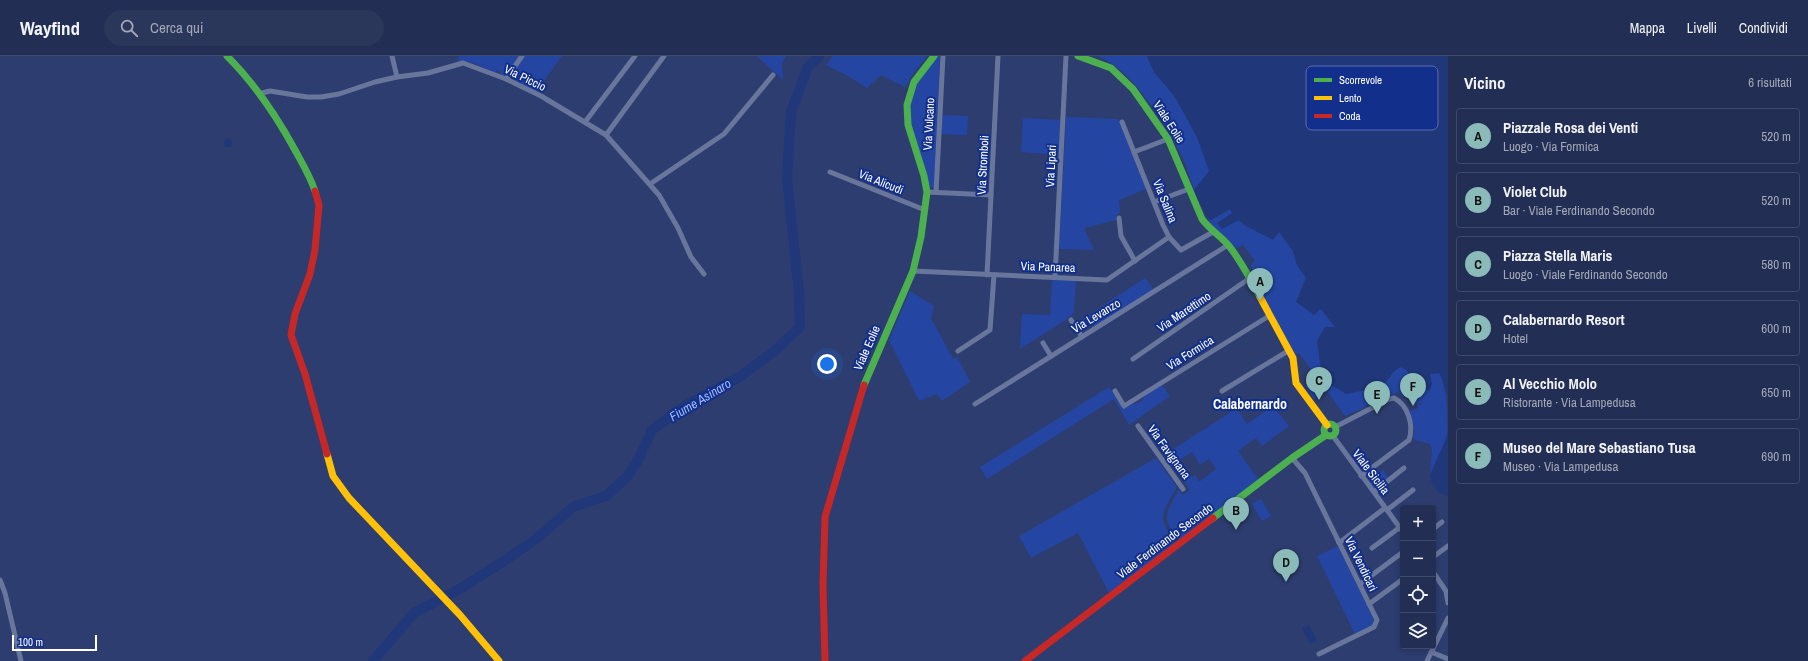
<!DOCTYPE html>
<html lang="it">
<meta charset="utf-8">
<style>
body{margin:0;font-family:"Archivo Narrow",sans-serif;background:#2a365a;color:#f1f3f6}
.controls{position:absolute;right:12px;bottom:12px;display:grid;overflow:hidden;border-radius:4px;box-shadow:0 2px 6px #0003}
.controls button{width:36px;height:36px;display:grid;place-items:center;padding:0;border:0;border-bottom:1px solid #3f4a6a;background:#222e53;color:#f1f3f6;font:20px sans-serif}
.scale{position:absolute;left:12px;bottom:10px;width:85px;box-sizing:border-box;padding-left:4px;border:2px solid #fff;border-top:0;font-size:11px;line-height:14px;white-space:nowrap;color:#fff;-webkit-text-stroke:3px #112f8b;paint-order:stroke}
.you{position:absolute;left:827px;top:308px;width:14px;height:14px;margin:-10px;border:3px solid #fff;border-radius:50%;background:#1a73e8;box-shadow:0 0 0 6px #1a73e833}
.badge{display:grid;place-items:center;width:26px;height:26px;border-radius:50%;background:#8bbbb9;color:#111;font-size:13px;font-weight:700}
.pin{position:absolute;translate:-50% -33px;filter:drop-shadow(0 1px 2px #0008)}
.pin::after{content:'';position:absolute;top:21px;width:14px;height:12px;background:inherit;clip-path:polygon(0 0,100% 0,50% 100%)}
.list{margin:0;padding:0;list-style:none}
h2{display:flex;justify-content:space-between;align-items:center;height:52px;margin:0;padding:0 16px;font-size:17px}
h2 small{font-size:13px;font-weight:400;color:#a2a8b8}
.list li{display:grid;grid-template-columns:26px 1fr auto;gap:12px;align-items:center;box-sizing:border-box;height:56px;margin:0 8px 8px;padding:0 8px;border:1px solid #3f4a6a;border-radius:4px}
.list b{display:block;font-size:15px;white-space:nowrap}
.list p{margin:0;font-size:13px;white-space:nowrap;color:#a2a8b8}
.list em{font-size:13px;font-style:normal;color:#a2a8b8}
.icon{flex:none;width:22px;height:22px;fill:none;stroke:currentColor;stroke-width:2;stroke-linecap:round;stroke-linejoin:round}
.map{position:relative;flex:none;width:1448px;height:605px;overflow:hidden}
header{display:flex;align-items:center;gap:24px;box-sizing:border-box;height:56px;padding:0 20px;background:#222e53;border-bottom:1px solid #3f4a6a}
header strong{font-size:19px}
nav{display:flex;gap:22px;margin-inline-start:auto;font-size:14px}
.search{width:280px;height:36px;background:#2a365a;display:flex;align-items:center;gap:10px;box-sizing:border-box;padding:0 14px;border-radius:22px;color:#a2a8b8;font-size:15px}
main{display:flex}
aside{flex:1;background:#222e53}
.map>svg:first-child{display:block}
</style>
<header>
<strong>Wayfind</strong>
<div class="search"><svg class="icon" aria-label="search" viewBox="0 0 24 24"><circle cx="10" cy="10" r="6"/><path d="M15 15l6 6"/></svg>Cerca qui</div>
<nav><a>Mappa</a><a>Livelli</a><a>Condividi</a></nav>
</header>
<main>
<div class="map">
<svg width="1448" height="605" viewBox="0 0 1448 605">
<rect width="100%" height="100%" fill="#2d3d6f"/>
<g fill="#2446a2">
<path d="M459,0H520L506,19H499L501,16L497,14L495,17C485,13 471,3 459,6L458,5Z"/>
<polygon points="524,0 562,0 536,36 511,23 511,19"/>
<polygon points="757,0 786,0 782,7 783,24"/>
<polygon points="833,0 927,0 915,15 905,31 881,19 867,32 846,19 826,9"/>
<path d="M938,0H940L934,129L932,132L929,131C919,98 899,60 917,26C922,17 931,8 938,0Z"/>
<path d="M1096,0H1147L1154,16L1175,41L1197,81L1210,115L1194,134C1190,123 1187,110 1182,100C1166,68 1130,10 1096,0Z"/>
<polygon points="942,59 968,60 967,79 941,78"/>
<polygon points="1066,61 1118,63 1146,133 1119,144 1120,156 1116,161 1116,164 1084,172 1094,194 1059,193"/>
<polygon points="1023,62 1061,64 1059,99 1021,96"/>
<path d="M1230,153C1244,174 1256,177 1279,176L1293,195L1297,209L1306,222L1300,239L1321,253L1335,271L1317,285L1322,319L1367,333L1378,330L1387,325L1395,313L1401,311L1408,315V322L1432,329L1430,318L1439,317C1447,329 1448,364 1447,379C1443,393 1436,406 1430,419L1432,394L1430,388L1413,383L1415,375L1410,355L1418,352L1417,349L1421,348L1423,346L1417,348L1412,338L1403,341L1398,336L1345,360L1299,297L1296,299C1278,270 1262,242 1251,209L1255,205L1243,189L1236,192L1212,169L1207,162L1211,164Z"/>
<polygon points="1145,222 1153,233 1100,268 1086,270 1078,266"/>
<polygon points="1052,224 1076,225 1074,257 1067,263 1020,293 1022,258 1050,259"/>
<polygon points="910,235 934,250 931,262 953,303 957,301 970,326 942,345 937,338 919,345 889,284"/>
<polygon points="1313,324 1323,336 1314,343 1305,330"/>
<polygon points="1162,329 1170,340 1129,369 1114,343 987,423 980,411 1109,331 1123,352 1142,345 1145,339"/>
<path d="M1283,343L1285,345L1275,353L1289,370L1262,390L1256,382L1238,395L1259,424L1179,485C1161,462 1165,458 1179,434L1183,439L1190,434L1184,425L1190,419L1192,421L1195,419L1199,426L1216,413L1209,403L1200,409L1192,396L1178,405L1186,418L1182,422L1164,399L1231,356L1230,353L1235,350L1247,368Z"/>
<path d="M1156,402L1177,431C1161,458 1157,460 1175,488L1109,537L1078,477L1031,502L1019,480Z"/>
<polygon points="1383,414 1388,421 1375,432 1369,425"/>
<polygon points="1261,443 1271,460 1262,465 1252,448"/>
<polygon points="1338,490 1374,564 1373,569 1355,578 1317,500"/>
</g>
<g fill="#20377a">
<path d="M1147,0H1448V339C1444,332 1444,324 1439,317L1430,318L1432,329L1429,335C1417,330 1409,330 1408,315L1401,311C1393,314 1391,321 1385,326C1375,334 1359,335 1346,338L1328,327L1322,319L1317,285L1325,271H1335L1321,253L1314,259L1296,246L1306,222L1297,209L1293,195L1279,176L1273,184L1248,171L1239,164L1222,173L1217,167L1232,157L1230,153L1211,164L1207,162L1194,134L1209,115L1197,81L1175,41L1154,16Z"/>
<circle cx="228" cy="87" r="4.5"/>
<path d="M1448,378V440C1438,438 1431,430 1430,419Z"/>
<polygon points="1309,569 1317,584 1310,588 1302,572"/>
</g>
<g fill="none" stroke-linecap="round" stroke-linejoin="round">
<polyline stroke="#20377a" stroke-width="10" points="373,605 414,557 458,534 504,505 536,483 573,451 606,440 628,420 638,404 652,374 685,350 741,320 777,293 800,271 799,237 787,122 791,55 808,11 819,0"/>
<g stroke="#69769c" stroke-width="5">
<polyline points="392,0 397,21"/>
<polyline points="506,23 522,0"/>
<polyline points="262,37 270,35 307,41 321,41 339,38 375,26 397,21 428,17 463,7 506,23 541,40 606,79 659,139 678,172 691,201 704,218"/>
<polyline points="585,66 635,0"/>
<polyline points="1122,66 1163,169 1169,181 1181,194 1213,176"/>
<polyline points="606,79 664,0"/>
<polyline points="1134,96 1168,83"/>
<polyline points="830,116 925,154"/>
<polyline points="650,128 724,78 773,19"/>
<polyline points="927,136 991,139"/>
<polyline points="936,136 943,0"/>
<polyline points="1154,146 1189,133"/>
<polyline points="1119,162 1121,180 1135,205"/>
<polyline points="913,215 1107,224 1169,181"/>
<polyline points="987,219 998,0"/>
<polyline points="1055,221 1066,0"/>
<polyline points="1071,264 1082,281"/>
<polyline points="1043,287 1051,300"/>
<polyline points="958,295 990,274 994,219"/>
<polyline points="1133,303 1250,222"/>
<polyline points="1115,335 1124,350 1269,260"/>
<polyline points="1222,335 1288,295"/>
<polyline points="975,348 1228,189"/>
<polyline points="1138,370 1183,433"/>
<path d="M1335,371L1389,343L1394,342C1408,349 1414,369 1409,384L1361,420"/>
<polyline points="1333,380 1403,476"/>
<polyline points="1292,402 1305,417 1377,564 1374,571 1319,598"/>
<polyline points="1374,436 1404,412"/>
<polyline points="1387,454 1413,434"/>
<polyline points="1433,473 1442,466"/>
<polyline points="1339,487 1385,452"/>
<polyline points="1372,492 1403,469"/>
<polyline points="1433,501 1448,490"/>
<polyline points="1433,516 1446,535 1448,547"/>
<polyline points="0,524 5,537 21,605"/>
<polyline points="1360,528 1403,496"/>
<polyline points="1369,548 1403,523"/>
<polyline points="1431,596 1448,603"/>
<polyline points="1427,605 1448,562"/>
</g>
<g stroke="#4caf50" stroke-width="7">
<path d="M227,0C255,28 276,59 295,94C302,107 310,120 315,135"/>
<path d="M1078,0L1111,12L1133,33L1168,83L1202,163C1209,173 1221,180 1229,190C1241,205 1251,224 1260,241"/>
<polyline points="864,329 913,215 921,181 927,136 924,120 908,69 907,49 914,26 934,0"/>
<circle cx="1330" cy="374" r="6"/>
<polyline points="1213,462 1292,402 1326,379"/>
</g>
<g stroke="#ffc107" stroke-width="7">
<polyline points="1260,241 1293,302 1296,327 1327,369"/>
<polyline points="327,398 333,420 349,442 460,559 499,605"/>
</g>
<g stroke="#c62828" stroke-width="7">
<polyline points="315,135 319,149 315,194 310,218 295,258 291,279 305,318 327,398"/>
<polyline points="825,605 823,528 825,461 864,329"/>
<polyline points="1025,605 1213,462"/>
</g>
</g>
<g text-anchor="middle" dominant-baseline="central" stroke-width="4" stroke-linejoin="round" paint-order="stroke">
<g font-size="12" fill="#fff" stroke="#112f8b">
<text transform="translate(525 22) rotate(26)">Via Piccio</text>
<text transform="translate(1169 66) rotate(57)">Viale Eolie</text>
<text transform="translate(929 68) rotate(-87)">Via Vulcano</text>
<text transform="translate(983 109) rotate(-87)">Via Stromboli</text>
<text transform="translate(1051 110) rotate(-87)">Via Lipari</text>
<text transform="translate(881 126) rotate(22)">Via Alicudi</text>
<text transform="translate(1165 145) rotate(68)">Via Salina</text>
<text transform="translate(1048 211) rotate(2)">Via Panarea</text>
<text transform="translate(1184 256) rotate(-34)">Via Marettimo</text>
<text transform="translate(1096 260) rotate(-31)">Via Levanzo</text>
<text transform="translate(867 292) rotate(-66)">Viale Eolie</text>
<text transform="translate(1190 297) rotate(-32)">Via Formica</text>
<text transform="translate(1169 396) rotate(54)">Via Favignana</text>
<text transform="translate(1371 416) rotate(53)">Viale Sicilia</text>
<text transform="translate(1165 485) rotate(-37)">Viale Ferdinando Secondo</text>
<text transform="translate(1361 508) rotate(64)">Via Vendicari</text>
</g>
<g font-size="13" font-style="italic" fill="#a3baf9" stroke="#112f8b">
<text transform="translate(700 344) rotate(-31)">Fiume Asinaro</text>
</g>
<g font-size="14" font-weight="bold" fill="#fff" stroke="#112f8b">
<text x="1250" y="348">Calabernardo</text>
</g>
</g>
<rect x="1306" y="10" width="132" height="64" rx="6" fill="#112f8b" stroke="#586dae" stroke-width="1"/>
<rect x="1314" y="22" width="18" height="4" fill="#4caf50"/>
<rect x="1314" y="40" width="18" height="4" fill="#ffc107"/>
<rect x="1314" y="58" width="18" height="4" fill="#c62828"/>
<g font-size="11" fill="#fff">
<text x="1339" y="28">Scorrevole</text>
<text x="1339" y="46">Lento</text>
<text x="1339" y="64">Coda</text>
</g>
</svg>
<div class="controls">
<button>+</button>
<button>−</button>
<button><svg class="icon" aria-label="locate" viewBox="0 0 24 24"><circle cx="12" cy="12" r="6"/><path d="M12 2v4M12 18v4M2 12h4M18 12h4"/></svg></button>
<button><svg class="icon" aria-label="layers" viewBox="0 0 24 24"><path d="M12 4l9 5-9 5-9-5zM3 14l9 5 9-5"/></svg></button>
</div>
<div class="scale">100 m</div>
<div class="you"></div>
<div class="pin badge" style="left:1260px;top:245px">A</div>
<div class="pin badge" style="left:1236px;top:474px">B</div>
<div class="pin badge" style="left:1319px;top:344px">C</div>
<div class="pin badge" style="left:1286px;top:526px">D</div>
<div class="pin badge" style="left:1377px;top:358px">E</div>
<div class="pin badge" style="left:1413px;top:350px">F</div>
</div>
<aside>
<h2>Vicino<small>6 risultati</small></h2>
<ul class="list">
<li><span class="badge">A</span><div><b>Piazzale Rosa dei Venti</b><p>Luogo · Via Formica</p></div><em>520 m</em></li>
<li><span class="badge">B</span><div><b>Violet Club</b><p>Bar · Viale Ferdinando Secondo</p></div><em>520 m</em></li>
<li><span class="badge">C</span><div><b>Piazza Stella Maris</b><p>Luogo · Viale Ferdinando Secondo</p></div><em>580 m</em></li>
<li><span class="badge">D</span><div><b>Calabernardo Resort</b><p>Hotel</p></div><em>600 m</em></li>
<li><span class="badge">E</span><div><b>Al Vecchio Molo</b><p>Ristorante · Via Lampedusa</p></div><em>650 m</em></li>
<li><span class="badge">F</span><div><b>Museo del Mare Sebastiano Tusa</b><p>Museo · Via Lampedusa</p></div><em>690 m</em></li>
</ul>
</aside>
</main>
